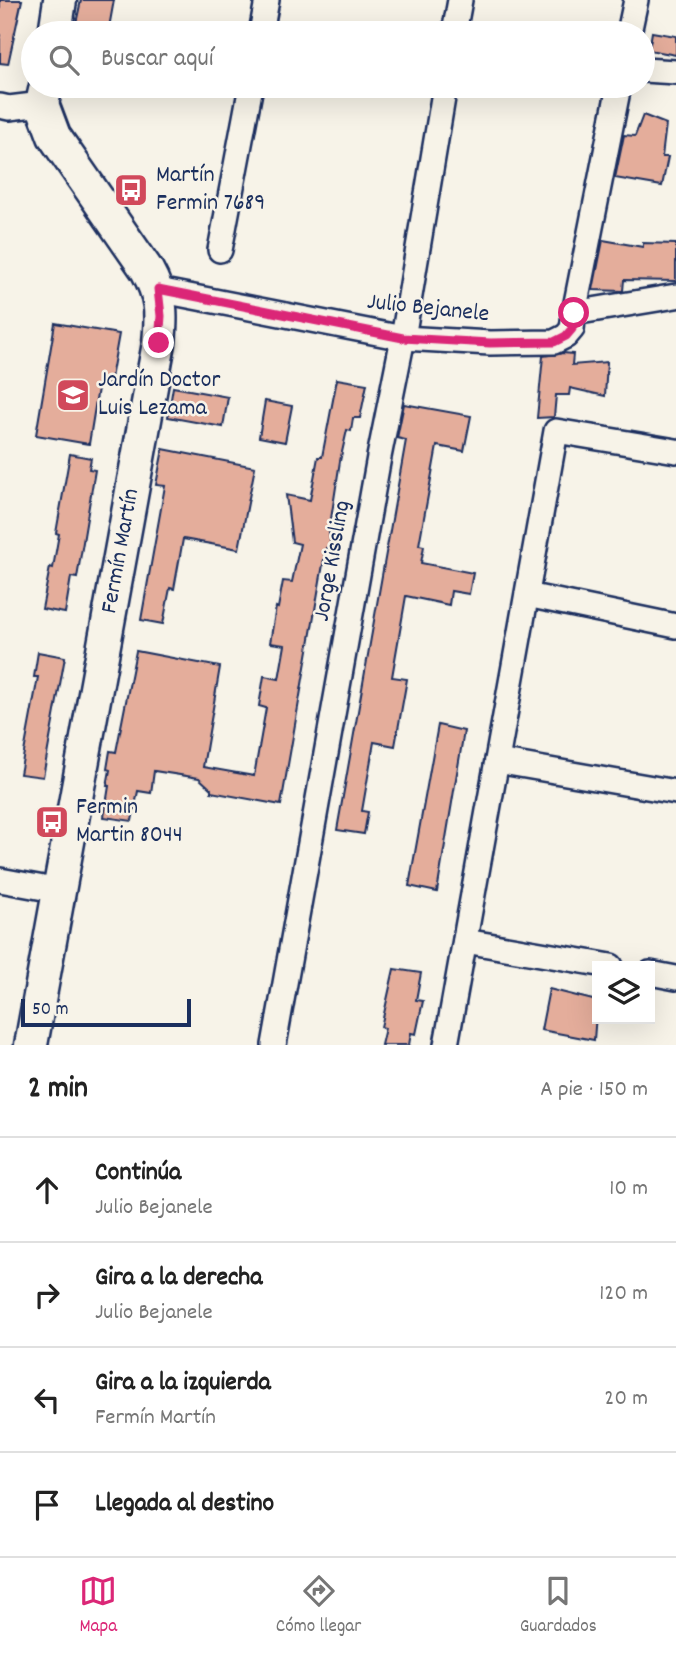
<!DOCTYPE html>
<html lang="es">
<meta charset="utf-8">
<style>
body{margin:0;font-family:Dekko,sans-serif;background:#f6f6f6;color:#222}
.controls{position:absolute;right:21px;bottom:21px;display:grid;overflow:hidden;border-radius:0px;box-shadow:0 7px 28px #0002}
.controls button{width:63px;height:63px;display:grid;place-items:center;padding:0;border:0;border-bottom:2px solid #e0e0e0;background:#fff;color:#222;font:35px sans-serif}
.scale{position:absolute;left:21px;bottom:18px;width:170px;box-sizing:border-box;padding-left:7px;border:4px solid #1b2f5e;border-top:0;font-size:19px;line-height:24px;white-space:nowrap;color:#1b2f5e;-webkit-text-stroke:5px #f7f3e8;paint-order:stroke}
.stop{position:absolute;width:21px;height:21px;margin:-16px;border:5px solid #db2777;border-radius:50%;background:#fff}
.stop.end{background:#db2777;border-color:#fff;box-shadow:0 2px 7px #0008}
.list{margin:0;padding:0;list-style:none}
h2{display:flex;justify-content:space-between;align-items:center;height:91px;margin:0;padding:0 28px;font-size:30px}
h2 small{font-size:23px;font-weight:400;color:#767676}
.list li{display:grid;grid-template-columns:46px 1fr auto;gap:21px;align-items:center;box-sizing:border-box;height:105px;padding:0 28px;border-top:2px solid #e0e0e0}
.list b{display:block;font-size:26px;white-space:nowrap}
.list p{margin:0;font-size:23px;white-space:nowrap;color:#767676}
.list em{font-size:23px;font-style:normal;color:#767676}
.icon{flex:none;width:38px;height:38px;fill:none;stroke:currentColor;stroke-width:2;stroke-linecap:round;stroke-linejoin:round}
.map{position:relative;flex:none;width:676px;height:1045px;overflow:hidden}
.search{position:absolute;background:#fff;box-shadow:0 7px 28px #0002;left:21px;right:21px;top:21px;height:77px;display:flex;align-items:center;gap:18px;box-sizing:border-box;padding:0 24px;border-radius:38px;color:#767676;font-size:26px}
.sheet{height:511px;background:#fff}
nav{display:flex;justify-content:space-around;align-items:center;box-sizing:border-box;height:98px;border-top:2px solid #e0e0e0;background:#fff;font-size:19px;color:#767676}
nav a{display:grid;justify-items:center;gap:4px}
nav .on{color:#db2777}
.map>svg:first-child{display:block}
</style>
<div class="map">
<svg width="676" height="1045" viewBox="0 0 676 1045">
<rect width="100%" height="100%" fill="#f7f3e8"/>
<filter id="ink" filterUnits="userSpaceOnUse"><feTurbulence type="fractalNoise" baseFrequency=".0143" numOctaves="2"/><feDisplacementMap in="SourceGraphic" scale="14" xChannelSelector="R" yChannelSelector="G"/><feConvolveMatrix kernelMatrix="1 2 1 2 8 2 1 2 1" color-interpolation-filters="sRGB"/></filter>
<g filter="url(#ink)">
<g fill="#e4ad9b" stroke="#1b2f5e" stroke-width="2">
<polygon points="0,0 22,0 8,64 0,63"/>
<polygon points="81,0 114,0 108,33 74,33"/>
<polygon points="652,32 676,36 676,55 649,50"/>
<polygon points="643,115 666,124 662,157 668,157 662,186 615,178 624,135 635,136"/>
<polygon points="603,240 643,247 643,243 676,244 676,281 624,280 623,291 593,290"/>
<polygon points="55,323 119,334 110,384 99,382 89,444 36,435"/>
<polygon points="563,353 573,354 572,365 607,362 605,396 570,388 569,395 556,395 554,417 537,418 543,356"/>
<polygon points="337,379 367,384 360,418 353,418 351,431 347,430 340,461 329,532 331,549 326,548 320,581 281,805 211,792 211,789 199,778 154,771 151,793 138,791 132,821 104,817 109,786 107,786 110,770 107,769 110,751 116,752 136,651 220,667 203,767 254,776 266,708 259,706 264,676 279,679 285,645 270,643 276,607 278,608 283,581 292,582 300,544 292,542 286,495 310,500 318,457 322,457"/>
<polygon points="173,387 228,397 223,427 168,417"/>
<polygon points="265,401 292,406 285,442 259,437"/>
<polygon points="404,404 471,416 464,451 437,446 419,545 424,546 421,563 473,573 469,594 451,591 449,605 406,596 392,677 407,679 395,746 374,742 362,811 368,812 364,834 337,830 406,440 397,438"/>
<polygon points="163,449 255,467 239,549 183,539 174,589 170,588 163,624 141,620 165,486 156,485"/>
<polygon points="70,454 91,458 89,469 95,470 77,578 71,577 65,613 42,609 50,567 53,568 59,534 56,533"/>
<polygon points="38,652 65,657 43,777 20,774 38,677 34,677"/>
<polygon points="438,725 464,731 437,892 409,886"/>
<polygon points="394,969 421,973 416,1000 423,1001 416,1034 411,1033 409,1045 381,1045 385,1028 381,1027"/>
<polygon points="549,989 597,1001 594,1040 541,1030"/>
</g>
<g fill="none" stroke-linecap="round" stroke-linejoin="round">
<g stroke="#1b2f5e" stroke-width="28">
<g id="minor">
<polyline points="261,33 267,0"/>
<polyline points="454,33 460,0"/>
<polyline points="629,33 636,0"/>
<polyline points="643,70 676,72"/>
<polyline points="0,106 9,108 42,104"/>
<polyline points="220,250 251,86"/>
<polyline points="158,290 403,338 490,343 554,342 566,336 572,329 574,313 676,296"/>
<polyline points="574,313 619,86"/>
<polyline points="527,595 676,626"/>
<polyline points="497,761 676,792"/>
<polyline points="0,880 60,891"/>
<polyline points="465,941 611,966"/>
<polyline points="650,973 676,978"/>
<polyline points="274,1045 379,457 403,338 445,86"/>
<polyline points="446,1045 556,431 676,451"/>
</g>
</g>
<g stroke="#1b2f5e" stroke-width="37">
<g id="secondary">
<polyline points="55,33 60,0"/>
<path id="s1" d="M31,1045L159,343C162,313 162,297 147,270L54,136L42,104L46,86"/>
</g>
</g>
<use href="#minor" stroke="#f7f3e8" stroke-width="23"/>
<use href="#secondary" stroke="#f7f3e8" stroke-width="32"/>
</g>
</g>
<g fill="none" stroke-linecap="round" stroke-linejoin="round" filter="url(#ink)">
<polyline stroke="#db2777" stroke-width="9" points="159,343 161,316 158,289 403,338 490,343 554,342 566,336 572,329 574,313"/>
</g>
<defs>
<g id="bus-square" transform="scale(1.75)"><rect x="-9" y="-9" width="18" height="18" rx="4" fill="#d1495b" stroke="#f7f3e8"/><path d="M-5-6H5V4H4V6H2V4H-2V6H-4V4H-5ZM-3.5-4V0h7V-4ZM-3.5 1.2v1.5H-2V1.2ZM2 1.2v1.5H3.5V1.2Z" fill="#fff"/></g>
<g id="school-square" transform="scale(1.75)"><rect x="-9" y="-9" width="18" height="18" rx="4" fill="#d1495b" stroke="#f7f3e8"/><path d="M0-5L7-2L0 1L-7-2ZM-4 1L0 2.5L4 1V4Q0 6-4 4Z" fill="#fff"/></g>
</defs>
<g fill-rule="evenodd">
<use href="#bus-square" x="131" y="190"/>
<use href="#school-square" x="73" y="395"/>
<use href="#bus-square" x="52" y="822"/>
</g>
<g text-anchor="middle" dominant-baseline="central" stroke-width="5" stroke-linejoin="round" paint-order="stroke">
<g font-size="24" fill="#1b2f5e" stroke="#f7f3e8" text-anchor="start">
<text x="156" y="176">Martín<tspan x="156" dy="28">Fermin 7689</tspan></text>
<text x="98" y="381">Jardín Doctor<tspan x="98" dy="28">Luis Lezama</tspan></text>
<text x="76" y="808">Fermin<tspan x="76" dy="28">Martin 8044</tspan></text>
</g>
<g font-size="24" fill="#1b2f5e" stroke="#f7f3e8">
<text transform="translate(428 309) rotate(6)">Julio Bejanele</text>
<text stroke="none"><textPath href="#s1" startOffset="502">Fermín Martín</textPath></text>
<text transform="translate(333 561) rotate(-80)">Jorge Kissling</text>
</g>
</g>
</svg>
<div class="controls">
<button><svg class="icon" aria-label="layers" viewBox="0 0 24 24"><path d="M12 4l9 5-9 5-9-5zM3 14l9 5 9-5"/></svg></button>
</div>
<div class="scale">50 m</div>
<div class="stop" style="left:574px;top:313px"></div>
<div class="stop end" style="left:159px;top:343px"></div>
<div class="search"><svg class="icon" aria-label="search" viewBox="0 0 24 24"><circle cx="10" cy="10" r="6"/><path d="M15 15l6 6"/></svg>Buscar aquí</div>
</div>
<section class="sheet">
<h2>2 min<small>A pie · 150 m</small></h2>
<ul class="list">
<li><svg class="icon" aria-label="ahead" viewBox="0 0 24 24"><path d="M12 20V5M6 11l6-6 6 6"/></svg><div><b>Continúa</b><p>Julio Bejanele</p></div><em>10 m</em></li>
<li><svg class="icon" aria-label="right" viewBox="0 0 24 24"><path d="M7 20v-9h11M14 6l5 5-5 5"/></svg><div><b>Gira a la derecha</b><p>Julio Bejanele</p></div><em>120 m</em></li>
<li><svg class="icon" aria-label="left" viewBox="0 0 24 24"><path d="M17 20v-9H6M10 6l-5 5 5 5"/></svg><div><b>Gira a la izquierda</b><p>Fermín Martín</p></div><em>20 m</em></li>
<li><svg class="icon" aria-label="arrive" viewBox="0 0 24 24"><path d="M6 21V4h12l-3 4 3 4H6"/></svg><div><b>Llegada al destino</b></div></li>
</ul>
</section>
<nav>
<a class="on"><svg class="icon" aria-label="map" viewBox="0 0 24 24"><path d="M3 6l6-2 6 2 6-2v14l-6 2-6-2-6 2zM9 4v14M15 6v14"/></svg>Mapa</a>
<a><svg class="icon" aria-label="directions" viewBox="0 0 24 24"><path d="M12 3l9 9-9 9-9-9zM9 14v-3h6M13 9l2 2-2 2"/></svg>Cómo llegar</a>
<a><svg class="icon" aria-label="saved" viewBox="0 0 24 24"><path d="M7 4h10v16l-5-4-5 4z"/></svg>Guardados</a>
</nav>
